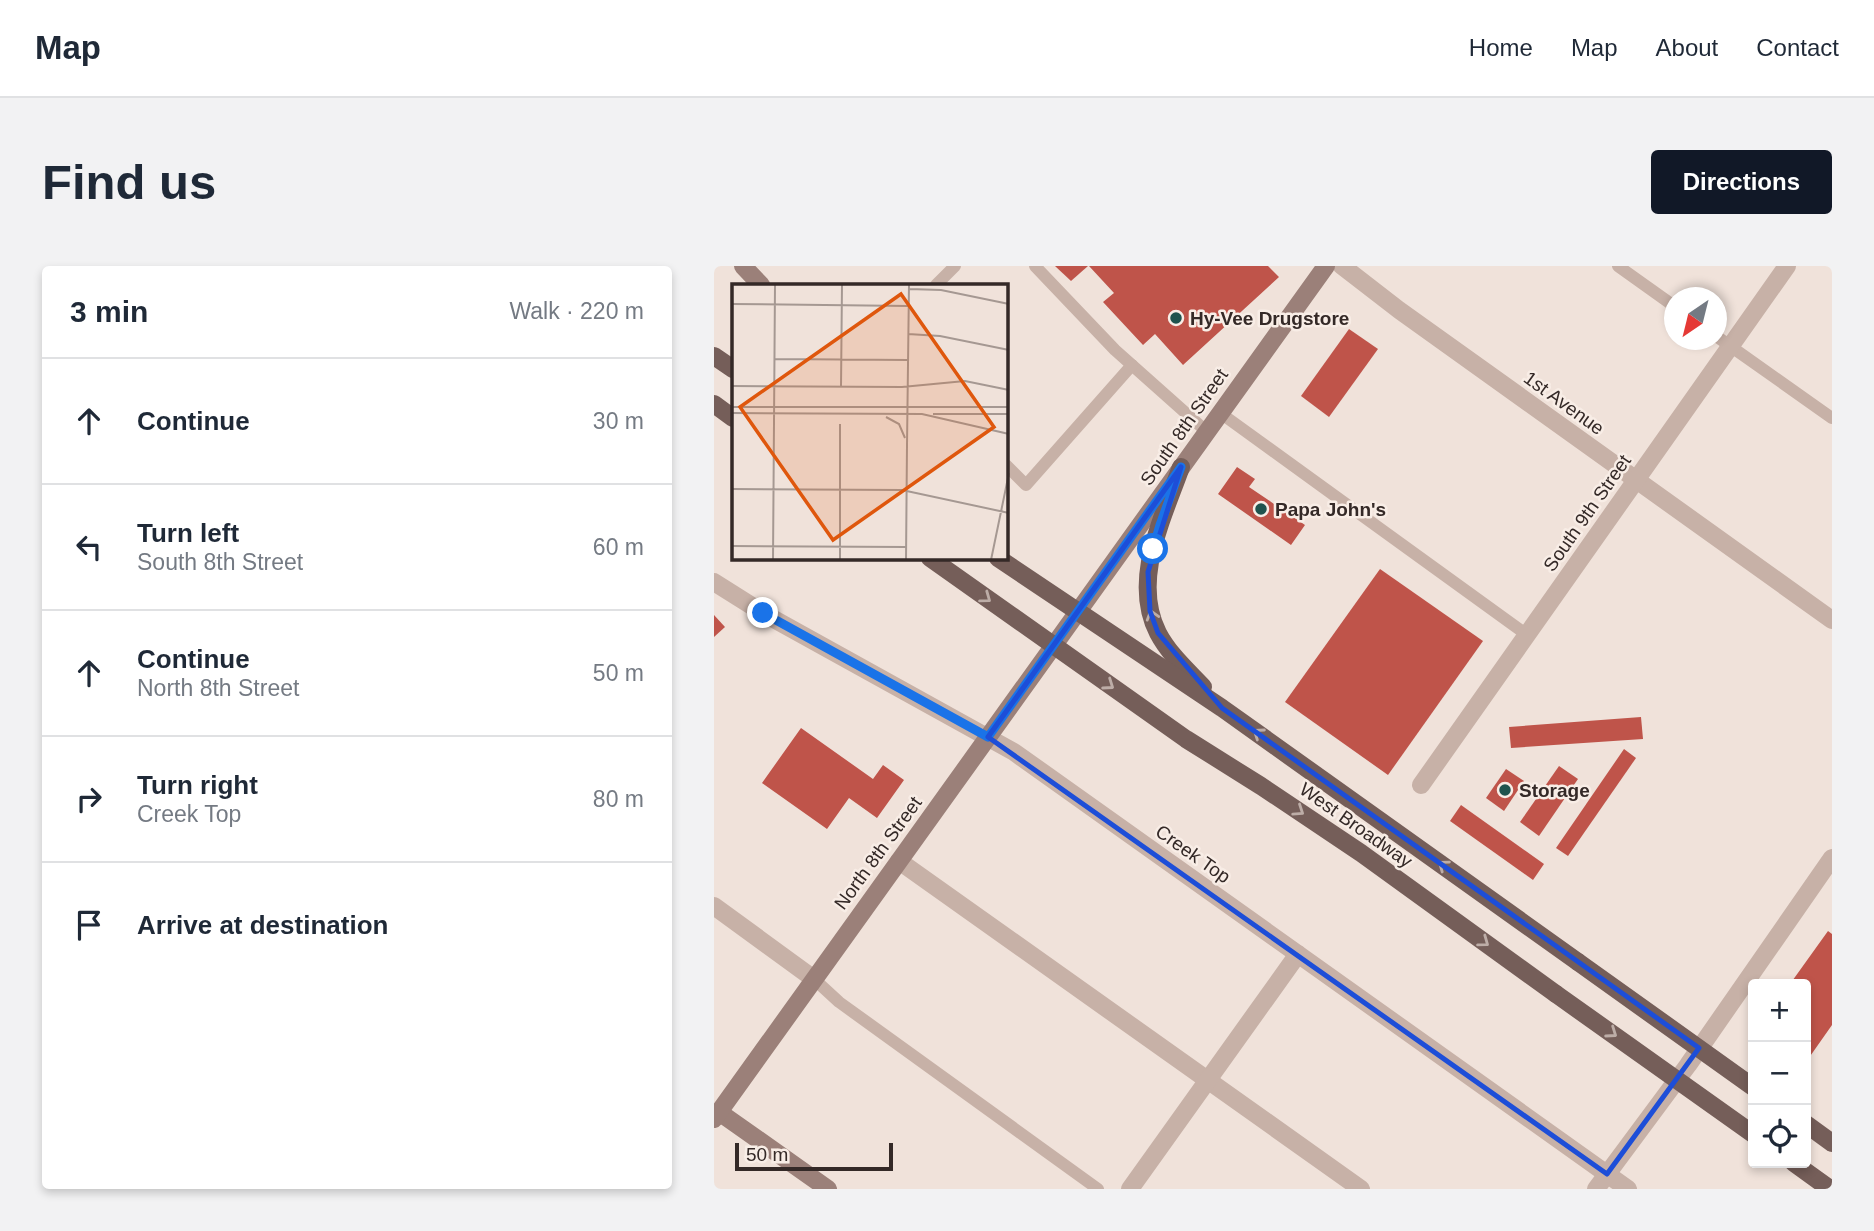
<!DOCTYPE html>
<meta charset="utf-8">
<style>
body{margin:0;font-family:Helvetica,sans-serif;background:#f2f2f3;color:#1f2937}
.controls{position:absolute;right:21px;bottom:21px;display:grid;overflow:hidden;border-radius:7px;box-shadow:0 4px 10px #0003}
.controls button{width:63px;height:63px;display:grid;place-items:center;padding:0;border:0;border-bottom:2px solid #e0e1e3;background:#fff;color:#1f2937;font:35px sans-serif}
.compass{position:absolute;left:950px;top:21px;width:63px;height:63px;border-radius:50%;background:#fff;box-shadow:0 4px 10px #0003;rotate:215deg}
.scale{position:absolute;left:21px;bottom:18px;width:158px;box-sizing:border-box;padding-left:7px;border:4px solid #342927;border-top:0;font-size:19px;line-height:24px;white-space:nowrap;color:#342927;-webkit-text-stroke:5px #f8ede6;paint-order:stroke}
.stop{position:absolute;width:21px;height:21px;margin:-16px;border:5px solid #1a73e8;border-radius:50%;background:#fff}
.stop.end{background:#1a73e8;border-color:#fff;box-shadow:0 2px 7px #0008}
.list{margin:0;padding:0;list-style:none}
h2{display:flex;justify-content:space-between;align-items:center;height:91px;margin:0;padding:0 28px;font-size:30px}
h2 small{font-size:23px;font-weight:400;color:#747a83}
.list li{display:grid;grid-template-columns:46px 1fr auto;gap:21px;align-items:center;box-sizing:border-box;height:126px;padding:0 28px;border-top:2px solid #e0e1e3}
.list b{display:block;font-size:26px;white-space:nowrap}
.list p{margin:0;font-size:23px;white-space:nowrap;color:#747a83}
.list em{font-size:23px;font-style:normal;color:#747a83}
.icon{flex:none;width:38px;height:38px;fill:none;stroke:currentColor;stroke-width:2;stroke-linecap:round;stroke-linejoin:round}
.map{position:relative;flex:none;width:1118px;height:923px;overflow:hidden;border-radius:7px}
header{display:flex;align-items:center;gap:42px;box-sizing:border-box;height:98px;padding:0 35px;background:#fff;border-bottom:2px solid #e0e1e3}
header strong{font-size:33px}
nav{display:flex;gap:38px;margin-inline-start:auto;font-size:24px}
.intro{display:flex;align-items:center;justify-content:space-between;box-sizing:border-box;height:168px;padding:0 42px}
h1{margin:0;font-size:49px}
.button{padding:18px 32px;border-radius:7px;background:#111827;color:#fff;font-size:24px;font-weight:700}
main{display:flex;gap:42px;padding:0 42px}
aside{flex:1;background:#fff;border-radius:7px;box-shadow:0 4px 10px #0003}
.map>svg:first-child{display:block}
</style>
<header>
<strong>Map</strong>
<nav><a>Home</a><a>Map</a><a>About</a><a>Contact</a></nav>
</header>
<div class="intro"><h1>Find us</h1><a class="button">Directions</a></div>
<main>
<aside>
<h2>3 min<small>Walk · 220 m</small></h2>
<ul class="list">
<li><svg class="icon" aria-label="ahead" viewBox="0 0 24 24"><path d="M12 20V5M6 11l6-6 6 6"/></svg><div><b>Continue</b></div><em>30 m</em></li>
<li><svg class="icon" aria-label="left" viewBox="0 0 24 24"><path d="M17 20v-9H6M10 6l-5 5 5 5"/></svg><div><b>Turn left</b><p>South 8th Street</p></div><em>60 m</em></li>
<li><svg class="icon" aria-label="ahead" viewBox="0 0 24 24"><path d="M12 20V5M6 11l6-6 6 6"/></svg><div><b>Continue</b><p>North 8th Street</p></div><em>50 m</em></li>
<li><svg class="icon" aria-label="right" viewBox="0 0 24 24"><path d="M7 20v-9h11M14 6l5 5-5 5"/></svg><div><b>Turn right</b><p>Creek Top</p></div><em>80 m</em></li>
<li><svg class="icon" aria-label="arrive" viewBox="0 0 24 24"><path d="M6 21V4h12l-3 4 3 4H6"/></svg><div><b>Arrive at destination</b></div></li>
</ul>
</aside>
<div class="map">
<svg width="1118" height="923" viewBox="0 0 1118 923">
<rect width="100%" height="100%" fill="#f0e2da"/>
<g fill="#bf544a">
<polygon points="341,0 374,0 357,15"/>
<polygon points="375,0 554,0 565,11 469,99 441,68 429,79 389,36 400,27"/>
<polygon points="635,63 664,83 615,151 587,130"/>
<polygon points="523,201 541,213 535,221 591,259 577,279 504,228"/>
<polygon points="666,303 769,375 674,509 571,436"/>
<polygon points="0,349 11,361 0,371"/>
<polygon points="927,451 929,473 797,482 795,461"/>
<polygon points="87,462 159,513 169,499 190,514 163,552 135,532 113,563 48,517"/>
<polygon points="910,483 922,492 854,590 842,582"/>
<polygon points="845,500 864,513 825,570 806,556"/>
<polygon points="792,503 810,515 790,545 772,532"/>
<polygon points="747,539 830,598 819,614 736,555"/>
<polygon points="1114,665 1118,668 1118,759 1092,796 1092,718 1076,718"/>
</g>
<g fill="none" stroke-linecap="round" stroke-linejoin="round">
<g stroke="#c7b1a7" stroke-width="12">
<polyline points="321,0 401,84 492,165"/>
<polyline points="904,0 960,40"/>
<polyline points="222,19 241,0"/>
<polyline points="1002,70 1118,152"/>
<polyline points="505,146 813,369"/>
<polyline points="292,199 312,219 418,99"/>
<polyline points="100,713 125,736 384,923"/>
</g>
<g stroke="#c7b1a7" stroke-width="18">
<polyline points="628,0 685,44 1118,354"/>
<polyline points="0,316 49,347 300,486 914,923"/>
<polyline points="707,519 1073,0"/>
<polyline points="185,595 647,923"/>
<polyline points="0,640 100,713"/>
<polyline points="416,923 584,688"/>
<polyline points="882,923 974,799 1118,592"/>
</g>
<g stroke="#9b8079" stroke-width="18">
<polyline points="29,0 47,19"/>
<polyline points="5,846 114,923"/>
<polyline points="0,853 612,0"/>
</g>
<g stroke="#755e59" stroke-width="18">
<polyline points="0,90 19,103"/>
<polyline points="0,138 19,152"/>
<path d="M467,201C449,252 417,314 444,367C455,388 473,404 489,421"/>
<polyline points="216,292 472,473 547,520 647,587 842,728"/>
<polyline points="284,292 508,442 864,696"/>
<polyline points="1092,858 1118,877"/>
<polyline points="1080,897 1116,923"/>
</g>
<g stroke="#755e59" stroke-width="18">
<polyline points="864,696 1039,821"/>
<polyline points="842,728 1039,868"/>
</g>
</g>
<defs><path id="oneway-chevron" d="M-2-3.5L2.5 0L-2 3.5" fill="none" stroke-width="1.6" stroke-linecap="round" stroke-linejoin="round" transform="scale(1.75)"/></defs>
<g stroke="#bdada7">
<use href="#oneway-chevron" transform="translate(272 332) rotate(36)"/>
<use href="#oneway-chevron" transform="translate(438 349) rotate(-107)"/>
<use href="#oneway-chevron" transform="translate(395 419) rotate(35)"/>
<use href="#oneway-chevron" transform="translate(544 467) rotate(-145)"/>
<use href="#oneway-chevron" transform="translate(585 545) rotate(34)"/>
<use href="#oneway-chevron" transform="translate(729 599) rotate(-144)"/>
<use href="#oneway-chevron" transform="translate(770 676) rotate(36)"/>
<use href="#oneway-chevron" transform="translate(898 767) rotate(35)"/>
</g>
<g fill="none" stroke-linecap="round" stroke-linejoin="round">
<polyline stroke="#1a73e8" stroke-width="9" points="49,347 274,471 467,201 446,259 439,283"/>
</g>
<path fill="none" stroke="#1d4ed8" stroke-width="5" stroke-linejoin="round" d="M467,201L434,306L436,345L444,367L508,442L985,782L893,908L274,471Z"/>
<g fill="#1f534e" stroke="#f8ede6" stroke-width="2.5">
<circle cx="462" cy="52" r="7"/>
<circle cx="547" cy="243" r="7"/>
<circle cx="791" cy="524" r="7"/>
</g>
<g text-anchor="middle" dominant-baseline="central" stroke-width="5" stroke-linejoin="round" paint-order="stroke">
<g font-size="19" font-weight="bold" fill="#342927" stroke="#f8ede6" text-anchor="start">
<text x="476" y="52">Hy-Vee Drugstore</text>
<text x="561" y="243">Papa John's</text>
<text x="805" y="524">Storage</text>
</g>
<g font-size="19" fill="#342927" stroke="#f8ede6">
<text transform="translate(850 137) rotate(36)">1st Avenue</text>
<text transform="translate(470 161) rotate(-55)">South 8th Street</text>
<text transform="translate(873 247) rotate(-55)">South 9th Street</text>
<text transform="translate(642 559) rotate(35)">West Broadway</text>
<text transform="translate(164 587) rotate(-54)">North 8th Street</text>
<text transform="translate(479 588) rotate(35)">Creek Top</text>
</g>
</g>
<g transform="translate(18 18)">
<rect width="276" height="276" fill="#f0e2da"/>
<path fill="none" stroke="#a59892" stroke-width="2" d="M177,5L209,6L277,20M0,20L176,22M176,50L208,52L277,66M42,75L176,76M0,102L170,103L233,97L277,106M109,103L110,0M0,123H277M0,129L190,130L277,150M201,130H277M154,133L167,140L173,154M175,161L177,0M0,205L170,206L277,229M0,262L174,263M41,276L43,0M108,276V140M174,276L175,161M259,276L277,189"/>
<path fill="#df570d" fill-opacity="0.15" stroke="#df570d" stroke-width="3.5" d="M169,10L262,143L101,256L8,123Z"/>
<rect width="276" height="276" fill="none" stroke="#342927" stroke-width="3.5"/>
</g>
</svg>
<div class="controls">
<button>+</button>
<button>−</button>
<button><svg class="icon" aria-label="locate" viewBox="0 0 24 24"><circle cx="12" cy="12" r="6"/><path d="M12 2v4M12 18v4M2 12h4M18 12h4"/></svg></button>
</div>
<svg class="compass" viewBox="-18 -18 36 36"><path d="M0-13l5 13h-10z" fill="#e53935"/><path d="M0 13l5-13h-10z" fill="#747a83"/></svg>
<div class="scale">50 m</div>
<div class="stop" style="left:439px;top:283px"></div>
<div class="stop end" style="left:49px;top:347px"></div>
</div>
</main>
